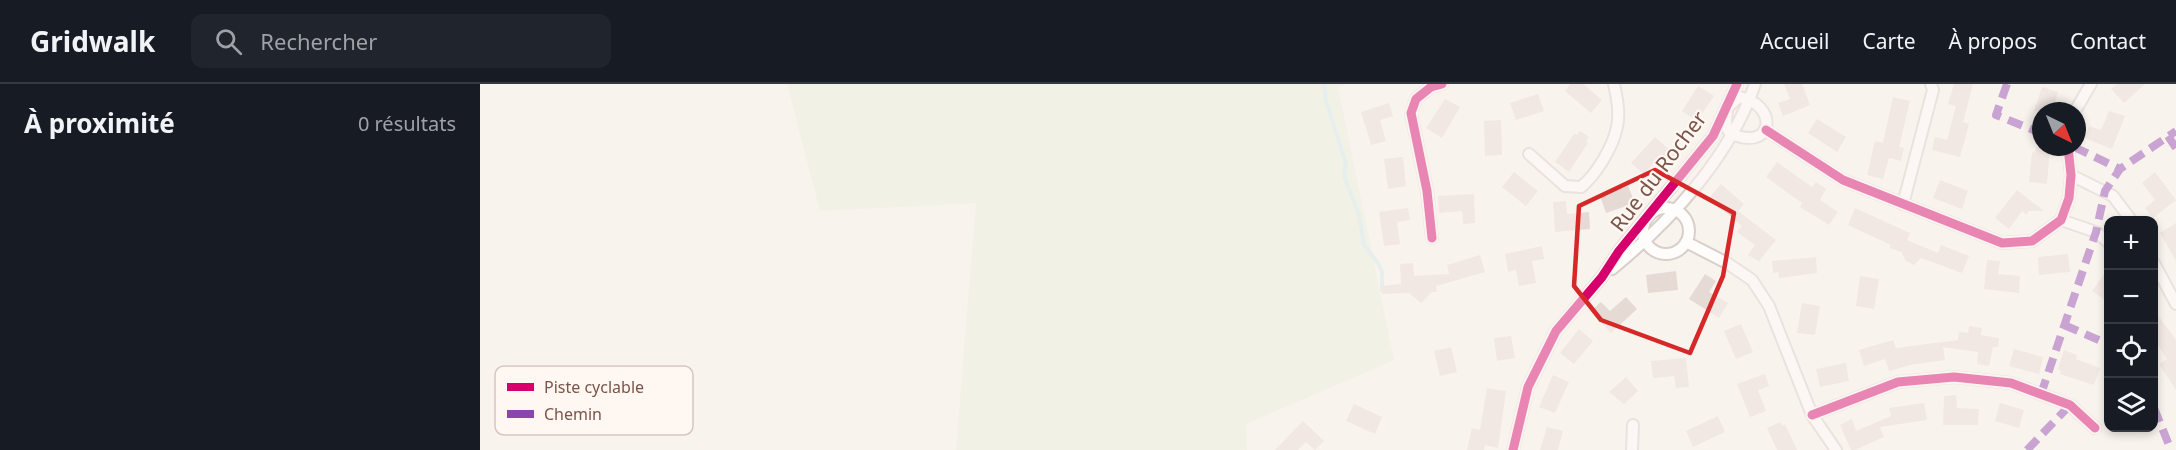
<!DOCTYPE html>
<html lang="fr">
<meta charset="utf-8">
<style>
body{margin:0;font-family:"Noto Sans",sans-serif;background:#20242c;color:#f1f3f6}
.controls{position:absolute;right:18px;bottom:18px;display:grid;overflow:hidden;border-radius:12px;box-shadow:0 3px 9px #0003}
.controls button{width:54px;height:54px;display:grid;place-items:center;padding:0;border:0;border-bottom:2px solid #363941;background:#171b24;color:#f1f3f6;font:30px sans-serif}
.compass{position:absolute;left:1552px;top:18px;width:54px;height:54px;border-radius:50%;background:#171b24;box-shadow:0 3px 9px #0003;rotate:137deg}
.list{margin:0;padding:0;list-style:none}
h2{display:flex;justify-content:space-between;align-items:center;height:78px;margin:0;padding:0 24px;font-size:26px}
h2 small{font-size:20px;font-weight:400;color:#9ea1a6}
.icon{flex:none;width:33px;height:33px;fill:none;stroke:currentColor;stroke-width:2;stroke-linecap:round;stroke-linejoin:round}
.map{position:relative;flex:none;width:1696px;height:366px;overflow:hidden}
header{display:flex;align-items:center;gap:36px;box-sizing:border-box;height:84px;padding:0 30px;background:#171b24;border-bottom:2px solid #363941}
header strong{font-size:28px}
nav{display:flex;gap:33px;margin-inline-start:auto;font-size:21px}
.search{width:420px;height:54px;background:#20242c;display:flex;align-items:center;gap:15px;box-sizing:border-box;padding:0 21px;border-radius:12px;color:#9ea1a6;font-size:22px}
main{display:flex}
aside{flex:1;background:#171b24}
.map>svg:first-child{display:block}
</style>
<header>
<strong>Gridwalk</strong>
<div class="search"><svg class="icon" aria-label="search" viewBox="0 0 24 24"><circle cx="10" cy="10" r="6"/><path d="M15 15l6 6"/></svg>Rechercher</div>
<nav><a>Accueil</a><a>Carte</a><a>À propos</a><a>Contact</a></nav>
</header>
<main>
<aside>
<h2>À proximité<small>0 résultats</small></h2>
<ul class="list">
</ul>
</aside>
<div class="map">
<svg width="1696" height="366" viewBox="0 0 1696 366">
<rect width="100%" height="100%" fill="#f9f3ee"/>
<polygon fill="#e8efd9" points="307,0 866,0 858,3 914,276 766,340 767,366 476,366 496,119 340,127"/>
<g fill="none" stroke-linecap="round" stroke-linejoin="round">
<polyline stroke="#cfebea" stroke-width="4" points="844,0 846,17 866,80 864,92 879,131 884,161 898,179 902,188 902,206"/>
</g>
<g fill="#e6dad5">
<polygon points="1090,0 1103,0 1122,16 1111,29 1085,7"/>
<polygon points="1304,0 1322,0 1330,21 1303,32 1298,19 1310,15"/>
<polygon points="1474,0 1493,0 1483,38 1489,40 1480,73 1452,66 1455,53 1467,56 1476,22 1468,20"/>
<polygon points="1637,0 1665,0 1644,19 1631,5"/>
<polygon points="1218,2 1234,12 1217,37 1202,27"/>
<polygon points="1562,3 1578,8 1572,27 1554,27"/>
<polygon points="1058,10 1064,27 1036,36 1030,19"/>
<polygon points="1413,13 1430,17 1419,63 1424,64 1421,77 1409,74 1403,95 1387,91 1395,57 1403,59"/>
<polygon points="965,15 980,23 962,54 946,44"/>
<polygon points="909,19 913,32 900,36 906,57 891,61 881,28"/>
<polygon points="1629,27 1645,32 1632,65 1605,54 1609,42 1621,46"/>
<polygon points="1337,35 1366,53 1357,68 1328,49"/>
<polygon points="1021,36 1022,71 1005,72 1004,37"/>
<polygon points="1100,47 1109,53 1106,57 1108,59 1089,88 1075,78 1094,50 1097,51"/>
<polygon points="1175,53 1196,72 1188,82 1179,73 1164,90 1151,79"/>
<polygon points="1556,63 1570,64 1567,100 1549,98 1552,68 1555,69"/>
<polygon points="923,73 926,102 908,105 904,75"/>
<polygon points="1297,78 1332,103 1336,98 1346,105 1340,116 1358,128 1349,141 1320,123 1322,119 1286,93"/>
<polygon points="1034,88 1058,107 1046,122 1022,103"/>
<polygon points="1675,88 1696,116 1673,134 1665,124 1675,116 1662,99"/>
<polygon points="1460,96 1488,107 1482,125 1453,114"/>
<polygon points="1241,100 1264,120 1258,127 1296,156 1279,177 1268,171 1275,161 1257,148 1262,142 1229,114"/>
<polygon points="1148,102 1155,119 1126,129 1120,112"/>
<polygon points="1537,106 1564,127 1548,127 1547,131 1542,127 1529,145 1515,134"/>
<polygon points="994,110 995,139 983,140 982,127 959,129 958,112"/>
<polygon points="1086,117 1087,130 1109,128 1110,145 1075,148 1073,118"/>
<polygon points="928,124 930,136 917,138 920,160 904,162 899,128"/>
<polygon points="1375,124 1430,149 1427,156 1458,169 1461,161 1489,172 1482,189 1441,174 1434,181 1426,177 1421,168 1409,164 1411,161 1368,141"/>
<polygon points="1696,139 1696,177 1680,149"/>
<polygon points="1062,162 1064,175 1052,177 1056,199 1039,202 1036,186 1028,188 1025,170"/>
<polygon points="1588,170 1590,188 1559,191 1558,173"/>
<polygon points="1000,171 1005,188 956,202 957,208 952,208 941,219 929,209 902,210 901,202 921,200 920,180 933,179 934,192 969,190 967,181"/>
<polygon points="1336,173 1337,189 1299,194 1298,188 1293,189 1292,177"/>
<polygon points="1507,176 1520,177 1518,190 1540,192 1539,209 1504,205"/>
<polygon points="1629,183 1629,219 1612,207"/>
<polygon points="1196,187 1198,206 1168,209 1166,191"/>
<polygon points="1225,190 1236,197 1229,208 1248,219 1239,234 1209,215"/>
<polygon points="1380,192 1399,195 1394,225 1376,222"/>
<polygon points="1146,213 1157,225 1131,249 1111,227 1121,218 1130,227"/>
<polygon points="1322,219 1340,222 1335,251 1317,249"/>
<polygon points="1674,226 1696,256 1696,306 1679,280 1687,275 1674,255"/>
<polygon points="1261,240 1273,268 1256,275 1244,247"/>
<polygon points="1489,242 1502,244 1501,251 1519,254 1518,263 1513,263 1509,282 1497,280 1498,268 1463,263 1465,276 1430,281 1409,287 1405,275 1384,282 1379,266 1413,256 1416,264 1478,256 1479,248 1488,249"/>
<polygon points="1099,245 1113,257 1094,280 1080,269"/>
<polygon points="1031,252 1035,274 1017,277 1014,254"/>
<polygon points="971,263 977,288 960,292 954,267"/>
<polygon points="1534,265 1563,273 1559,290 1529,282"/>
<polygon points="1584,266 1597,271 1596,275 1620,284 1614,301 1580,290 1581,287 1578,285"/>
<polygon points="1206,274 1209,303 1196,304 1194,292 1173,294 1171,277"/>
<polygon points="1366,279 1369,297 1340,303 1336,285"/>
<polygon points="1285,290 1289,302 1278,306 1286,327 1270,333 1257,300"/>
<polygon points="1073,291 1089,298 1075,329 1059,323"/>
<polygon points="1146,293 1158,307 1144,320 1129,308"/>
<polygon points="1007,304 1026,307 1018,364 1005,361 1004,366 987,366 992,344 1000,346"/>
<polygon points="1476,311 1477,324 1499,325 1498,341 1463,341 1464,312"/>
<polygon points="1444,319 1447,336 1400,343 1404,353 1375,366 1371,366 1360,341 1372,335 1376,347 1411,332 1409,324"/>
<polygon points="1520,319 1544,326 1539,344 1515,337"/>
<polygon points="874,320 902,333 895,350 866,337"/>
<polygon points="1238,332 1245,348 1213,363 1206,347"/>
<polygon points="823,337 844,357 835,366 826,358 818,366 795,366"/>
<polygon points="1300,338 1303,342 1305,340 1317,366 1297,366 1287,344"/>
<polygon points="1067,343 1083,347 1078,366 1060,366"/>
</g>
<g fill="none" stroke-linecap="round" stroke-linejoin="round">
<g stroke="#d8cfca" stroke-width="14">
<g id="street">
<path d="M1259,13C1297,20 1295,64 1257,52C1252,51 1248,48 1247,43C1245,38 1247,29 1247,24Z"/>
<polyline points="1595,27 1611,0"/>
<polyline points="1286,46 1363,96 1522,159 1552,157 1581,136 1589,114 1591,91 1588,63"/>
<path d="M1049,70L1085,102L1101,103C1116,91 1133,63 1137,43C1140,29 1137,14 1134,0"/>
<polyline points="1591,91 1633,112 1651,136"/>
<polyline points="1423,120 1453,6 1451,0"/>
<circle cx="1186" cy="147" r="23"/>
<polyline points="1581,136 1616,148 1628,158"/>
<polyline points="952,154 947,107 931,29 936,15 951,3 962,0"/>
<polyline points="1206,158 1247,179 1272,196 1289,222 1332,331 1356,366"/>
<polyline points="1674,179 1696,220"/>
<path d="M1132,185C1191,137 1250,73 1275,0"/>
<polyline points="1332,331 1418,298 1474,293 1531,299 1590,321 1615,344"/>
<polyline points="1033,366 1048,303 1076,247 1122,193 1139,167 1233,52 1257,0"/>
<polyline points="1152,366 1153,341"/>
</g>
</g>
<use href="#street" stroke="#fefdfc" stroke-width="10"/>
<g stroke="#8e44ad" stroke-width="8" stroke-dasharray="15 8" stroke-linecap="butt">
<polyline points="1527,0 1516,31 1561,49"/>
<polyline points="1688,52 1696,64"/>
<polyline points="1594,63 1640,85"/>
<polyline points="1584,241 1628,260"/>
<polyline points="1561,310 1616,148 1625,107 1640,85 1696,47"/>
<polyline points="1674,324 1691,366"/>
<polyline points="1547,366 1590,321"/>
</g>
<g stroke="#fff7f1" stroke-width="13">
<g id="cycleway">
<polyline points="1286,46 1363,96 1522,159 1552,157 1581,136 1589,114 1591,91 1588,63"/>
<polyline points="952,154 947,107 931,29 936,15 951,3 962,0"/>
<polyline points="1332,331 1418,298 1474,293 1531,299 1590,321 1615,344"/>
<polyline points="1033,366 1048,303 1076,247 1122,193 1139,167 1233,52 1257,0"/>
</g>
</g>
<use href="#cycleway" stroke="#d6006c" stroke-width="9"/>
</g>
<path d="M0 0H1696V366H0ZM1175,86L1254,129L1243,192L1210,269L1121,236L1094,202L1099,122Z" fill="#f9f3ee" fill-opacity=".55" fill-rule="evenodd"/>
<path fill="none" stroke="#d62828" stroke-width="4.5" stroke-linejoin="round" d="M1175,86L1254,129L1243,192L1210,269L1121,236L1094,202L1099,122Z"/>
<g text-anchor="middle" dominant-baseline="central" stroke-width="4.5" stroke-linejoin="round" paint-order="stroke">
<g font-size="21" fill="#7a554b" stroke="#fff7f1">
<text transform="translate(1178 87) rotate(-53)">Rue du Rocher</text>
</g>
</g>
<rect x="15" y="282" width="198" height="69" rx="9" fill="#fff7f1" stroke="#d7c6bf" stroke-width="1.5"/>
<rect x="27" y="299" width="27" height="8" fill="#d6006c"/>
<rect x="27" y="326" width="27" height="8" fill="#8e44ad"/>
<g font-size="16" fill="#7a554b">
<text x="64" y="309">Piste cyclable</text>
<text x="64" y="336">Chemin</text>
</g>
</svg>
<div class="controls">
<button>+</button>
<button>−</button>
<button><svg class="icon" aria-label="locate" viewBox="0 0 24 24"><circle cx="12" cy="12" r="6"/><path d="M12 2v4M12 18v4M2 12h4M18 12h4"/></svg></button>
<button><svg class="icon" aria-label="layers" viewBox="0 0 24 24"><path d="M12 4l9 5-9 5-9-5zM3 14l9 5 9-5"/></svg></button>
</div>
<svg class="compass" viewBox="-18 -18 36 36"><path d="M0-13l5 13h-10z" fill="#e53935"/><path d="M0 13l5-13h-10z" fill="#9ea1a6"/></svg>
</div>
</main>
